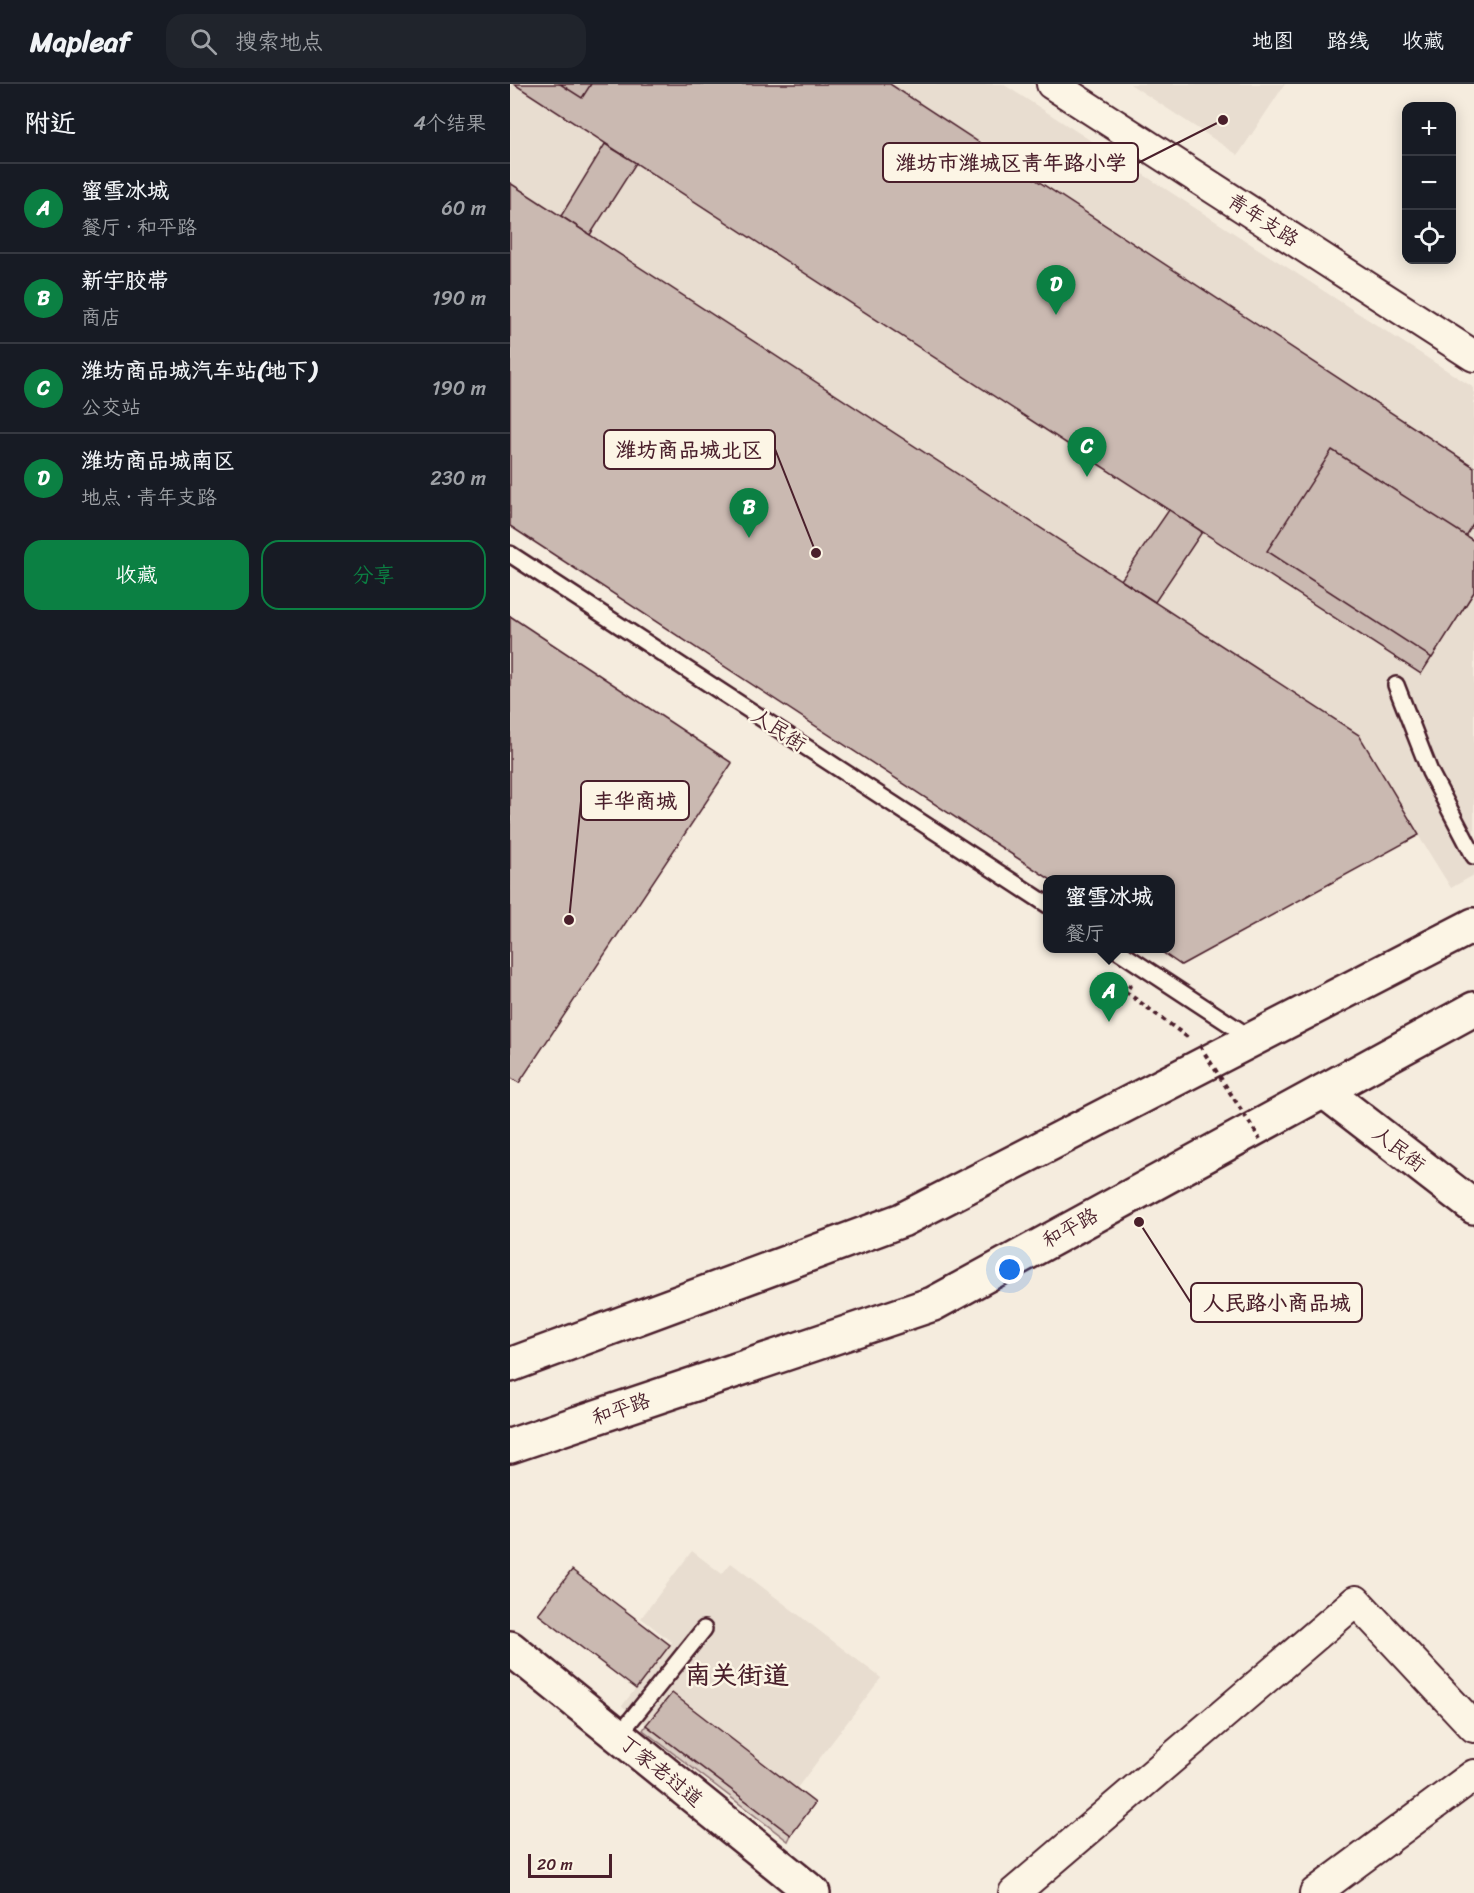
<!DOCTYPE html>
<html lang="zh">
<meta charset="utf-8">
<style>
body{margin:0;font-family:Sriracha,"LXGW WenKai TC",sans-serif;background:#20242c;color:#f1f3f6}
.controls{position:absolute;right:18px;top:18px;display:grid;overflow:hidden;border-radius:12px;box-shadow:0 3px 15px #0003}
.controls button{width:54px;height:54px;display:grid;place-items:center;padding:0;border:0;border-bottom:2px solid #363941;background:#171b24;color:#f1f3f6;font:30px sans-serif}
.scale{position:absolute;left:18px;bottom:15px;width:84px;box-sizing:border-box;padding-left:6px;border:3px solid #4a1f2b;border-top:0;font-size:16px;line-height:21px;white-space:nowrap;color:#4a1f2b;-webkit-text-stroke:4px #fcf5e5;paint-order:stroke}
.you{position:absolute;left:500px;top:1186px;width:21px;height:21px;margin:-15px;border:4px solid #fff;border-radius:50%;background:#1a73e8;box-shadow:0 0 0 9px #1a73e833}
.badge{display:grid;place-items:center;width:39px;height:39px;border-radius:50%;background:#0b8043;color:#fff;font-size:20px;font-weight:700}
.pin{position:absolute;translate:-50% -50px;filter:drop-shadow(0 2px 3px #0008)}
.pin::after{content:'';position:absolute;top:32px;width:21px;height:18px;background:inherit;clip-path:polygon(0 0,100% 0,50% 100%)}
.popup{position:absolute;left:533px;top:791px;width:132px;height:78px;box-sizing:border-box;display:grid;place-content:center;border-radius:12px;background:#171b24;filter:drop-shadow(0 2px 4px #0005);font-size:20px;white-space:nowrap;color:#9ea1a6}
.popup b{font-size:22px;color:#f1f3f6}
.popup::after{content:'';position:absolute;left:50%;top:100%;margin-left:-12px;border:12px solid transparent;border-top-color:#171b24}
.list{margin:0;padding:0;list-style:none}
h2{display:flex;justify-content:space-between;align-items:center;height:78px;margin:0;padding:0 24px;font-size:26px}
h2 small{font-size:20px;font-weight:400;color:#9ea1a6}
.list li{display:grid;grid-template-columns:39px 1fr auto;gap:18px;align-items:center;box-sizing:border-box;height:90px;padding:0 24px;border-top:2px solid #363941}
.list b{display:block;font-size:22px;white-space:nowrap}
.list p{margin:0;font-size:20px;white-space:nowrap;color:#9ea1a6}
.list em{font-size:20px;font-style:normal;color:#9ea1a6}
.actions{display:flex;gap:12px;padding:18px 24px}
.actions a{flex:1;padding:14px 0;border:2px solid #0b8043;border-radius:18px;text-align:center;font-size:21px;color:#0b8043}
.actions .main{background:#0b8043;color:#fff}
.icon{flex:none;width:33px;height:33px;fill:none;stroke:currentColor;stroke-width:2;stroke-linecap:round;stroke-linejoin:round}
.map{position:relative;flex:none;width:964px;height:1809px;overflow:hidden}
header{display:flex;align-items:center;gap:36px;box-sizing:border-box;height:84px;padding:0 30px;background:#171b24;border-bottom:2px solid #363941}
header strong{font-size:28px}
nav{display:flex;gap:33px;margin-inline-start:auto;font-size:21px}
.search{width:420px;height:54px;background:#20242c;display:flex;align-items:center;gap:15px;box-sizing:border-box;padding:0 21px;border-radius:18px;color:#9ea1a6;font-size:22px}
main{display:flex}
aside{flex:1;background:#171b24}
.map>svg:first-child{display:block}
</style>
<header>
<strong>Mapleaf</strong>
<div class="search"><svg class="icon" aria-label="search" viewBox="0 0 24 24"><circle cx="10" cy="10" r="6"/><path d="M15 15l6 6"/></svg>搜索地点</div>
<nav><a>地图</a><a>路线</a><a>收藏</a></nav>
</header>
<main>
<aside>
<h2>附近<small>4个结果</small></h2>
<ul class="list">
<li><span class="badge">A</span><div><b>蜜雪冰城</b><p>餐厅 · 和平路</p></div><em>60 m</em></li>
<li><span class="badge">B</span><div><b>新宇胶带</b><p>商店</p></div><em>190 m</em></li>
<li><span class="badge">C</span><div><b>潍坊商品城汽车站(地下)</b><p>公交站</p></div><em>190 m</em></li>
<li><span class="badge">D</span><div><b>潍坊商品城南区</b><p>地点 · 青年支路</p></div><em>230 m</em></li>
</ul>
<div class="actions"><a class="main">收藏</a><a>分享</a></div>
</aside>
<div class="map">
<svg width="964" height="1809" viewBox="0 0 964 1809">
<rect width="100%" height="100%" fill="#f5ecde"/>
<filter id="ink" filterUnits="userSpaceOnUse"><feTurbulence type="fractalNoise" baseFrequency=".0167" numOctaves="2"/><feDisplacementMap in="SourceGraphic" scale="12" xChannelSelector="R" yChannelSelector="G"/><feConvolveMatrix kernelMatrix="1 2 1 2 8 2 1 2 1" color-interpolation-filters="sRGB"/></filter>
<g filter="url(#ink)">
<g fill="#e8ddd0">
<polygon points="0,0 493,0 964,304 964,791 941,804 908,751 671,881 646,865 660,864 660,796 0,442"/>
<polygon points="620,0 775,0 728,71"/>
<polygon points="182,1467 212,1490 221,1479 371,1594 287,1704 305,1719 281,1751 112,1622 162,1558 131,1534"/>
</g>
<polygon fill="#dbcec4" stroke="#927678" stroke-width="1.5" points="136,1641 281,1751 278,1757 133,1646"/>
<g fill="#cab9b1" stroke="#4a1f2b" stroke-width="1.5">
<polygon points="4,0 380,0 964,383 964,438 955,452 964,457 964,508 911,590"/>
<polygon points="50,0 81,0 72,14"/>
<polygon points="95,60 126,79 80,151 51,132"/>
<polygon points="0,99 849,651 909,751 671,881 646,864 660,864 660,796 541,796 0,442"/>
<polygon points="822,366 964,457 964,508 922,574 757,467"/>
<polygon points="659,426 692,448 645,518 611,496"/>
<polygon points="0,532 222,679 9,999 0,993"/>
<polygon points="62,1486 160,1561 126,1605 28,1530"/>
<polygon points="162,1609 305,1719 281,1751 136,1641"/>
</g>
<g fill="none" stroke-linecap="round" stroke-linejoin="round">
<g stroke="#4a1f2b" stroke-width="20">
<g id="service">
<polyline points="0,470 538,821"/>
<polyline points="886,601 920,688 964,772"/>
<polyline points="604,864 744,956"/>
<polyline points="108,1652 194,1545"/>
</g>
</g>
<g stroke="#4a1f2b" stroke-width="34">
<g id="minor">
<polyline points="542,0 964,272"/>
<polyline points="504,1809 846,1517 964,1643"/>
<polyline points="805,1809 964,1691"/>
</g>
</g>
<g stroke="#4a1f2b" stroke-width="38">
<g id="tertiary">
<polyline points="814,1007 964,1123"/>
<polyline points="0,1564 303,1809"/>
</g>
</g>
<g stroke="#4a1f2b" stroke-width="38">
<g id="secondary">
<polyline points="0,1281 392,1136 964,841"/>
<polyline points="0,1362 423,1220 964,925"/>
</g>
</g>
<polyline stroke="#4a1f2b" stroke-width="4" stroke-dasharray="4.5 4.5" stroke-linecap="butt" points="621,900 616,908 680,955"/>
<use href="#service" stroke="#fcf5e5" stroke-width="15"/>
<use href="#minor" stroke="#fcf5e5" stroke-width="30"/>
<use href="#tertiary" stroke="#fcf5e5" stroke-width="33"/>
<use href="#secondary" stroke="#fcf5e5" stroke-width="33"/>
<polyline stroke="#4a1f2b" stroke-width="4" stroke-dasharray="4.5 4.5" stroke-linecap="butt" points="690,962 750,1055"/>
</g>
</g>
<g text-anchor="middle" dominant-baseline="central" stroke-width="5" stroke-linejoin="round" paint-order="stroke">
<g font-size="20" fill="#4a1f2b" stroke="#fcf5e5">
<text transform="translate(753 136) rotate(33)">青年支路</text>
<text transform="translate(269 646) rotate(33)">人民街</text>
<text transform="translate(889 1065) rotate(38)">人民街</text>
<text transform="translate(560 1144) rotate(-29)">和平路</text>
<text transform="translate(111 1325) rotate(-19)">和平路</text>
<text transform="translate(151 1687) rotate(39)">丁家老过道</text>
</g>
<g font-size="26" font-weight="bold" fill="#4a1f2b" stroke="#fcf5e5">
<text x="227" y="1591">南关街道</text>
</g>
</g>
<path fill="none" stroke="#4a1f2b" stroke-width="2" d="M713 36L628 79M306 469L265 365M59 836L71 717M629 1138L681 1219"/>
<g fill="#4a1f2b" stroke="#fcf5e5" stroke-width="2">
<circle cx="713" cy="36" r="6"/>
<circle cx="306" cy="469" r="6"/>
<circle cx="59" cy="836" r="6"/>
<circle cx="629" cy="1138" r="6"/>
</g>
<g fill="#fcf5e5" stroke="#4a1f2b" stroke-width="2">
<rect x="373" y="59" width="255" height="39" rx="6"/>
<rect x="94" y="346" width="171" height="39" rx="6"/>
<rect x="71" y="697" width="108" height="39" rx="6"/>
<rect x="681" y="1199" width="171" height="39" rx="6"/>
</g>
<g font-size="21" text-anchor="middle" font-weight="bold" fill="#4a1f2b">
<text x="501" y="86">潍坊市潍城区青年路小学</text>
<text x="179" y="373">潍坊商品城北区</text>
<text x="125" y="724">丰华商城</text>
<text x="767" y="1226">人民路小商品城</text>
</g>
</svg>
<div class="controls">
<button>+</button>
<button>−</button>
<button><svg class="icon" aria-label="locate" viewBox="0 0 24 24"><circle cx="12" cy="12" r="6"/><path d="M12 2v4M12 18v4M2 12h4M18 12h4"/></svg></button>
</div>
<div class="scale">20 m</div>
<div class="you"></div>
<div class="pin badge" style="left:599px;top:938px">A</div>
<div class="popup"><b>蜜雪冰城</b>餐厅</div>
<div class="pin badge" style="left:239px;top:454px">B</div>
<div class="pin badge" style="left:577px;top:393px">C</div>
<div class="pin badge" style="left:546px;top:231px">D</div>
</div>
</main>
